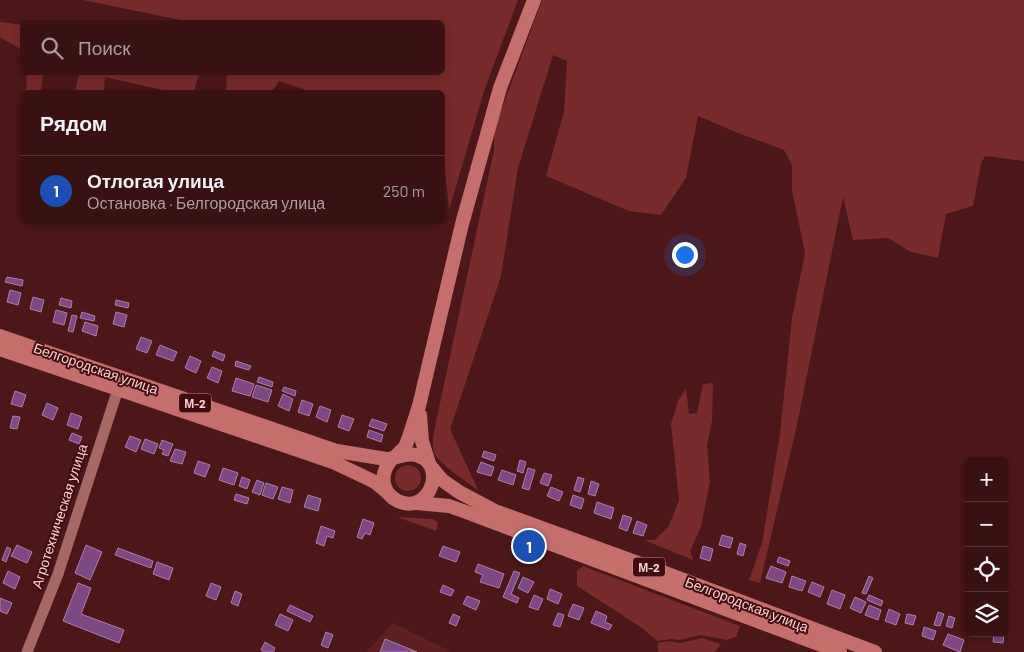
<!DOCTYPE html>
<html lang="ru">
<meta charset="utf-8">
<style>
body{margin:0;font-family:Barlow,sans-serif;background:#401a1b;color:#f1f3f6}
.controls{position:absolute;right:15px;bottom:15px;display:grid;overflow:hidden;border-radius:8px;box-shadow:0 2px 12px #0003}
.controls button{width:45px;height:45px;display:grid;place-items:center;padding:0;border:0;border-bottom:1px solid #533132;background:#391112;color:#f1f3f6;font:25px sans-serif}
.you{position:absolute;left:684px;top:254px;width:18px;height:18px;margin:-12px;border:4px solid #fff;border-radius:50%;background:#1a73e8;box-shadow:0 0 0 8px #1a73e833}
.badge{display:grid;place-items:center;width:32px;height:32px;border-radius:50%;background:#d93025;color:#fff;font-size:16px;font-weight:700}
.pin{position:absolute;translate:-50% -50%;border:2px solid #fff;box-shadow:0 1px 5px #0006}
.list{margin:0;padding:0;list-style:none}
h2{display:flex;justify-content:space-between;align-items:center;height:65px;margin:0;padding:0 20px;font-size:21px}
h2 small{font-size:16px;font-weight:400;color:#ab9d9f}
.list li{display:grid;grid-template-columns:32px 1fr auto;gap:15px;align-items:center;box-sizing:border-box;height:70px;padding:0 20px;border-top:1px solid #533132}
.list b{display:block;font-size:19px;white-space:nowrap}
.list p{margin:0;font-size:16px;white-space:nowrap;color:#ab9d9f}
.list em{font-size:16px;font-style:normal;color:#ab9d9f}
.icon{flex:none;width:28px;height:28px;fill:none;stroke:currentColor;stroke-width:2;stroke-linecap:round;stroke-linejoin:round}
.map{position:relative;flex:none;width:1024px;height:652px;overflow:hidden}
.search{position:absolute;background:#391112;box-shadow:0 2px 12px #0003;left:20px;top:20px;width:425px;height:55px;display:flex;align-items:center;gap:12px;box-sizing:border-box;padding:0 18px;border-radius:8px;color:#ab9d9f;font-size:19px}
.panel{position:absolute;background:#391112;box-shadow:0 2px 12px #0003;left:20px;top:90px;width:425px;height:135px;border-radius:8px}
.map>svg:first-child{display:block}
</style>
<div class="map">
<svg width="1024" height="652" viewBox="0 0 1024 652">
<rect width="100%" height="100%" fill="#4c1718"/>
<polygon fill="#5c2021" points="393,623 452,652 366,652"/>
<g fill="#772b2b">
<polygon points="83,0 518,0 485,88 449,210 443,148 442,92 308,92 308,91 279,81 273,90 259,92 226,92 227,73 442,72 442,22 190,22"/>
<path d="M542,0H1024V161L985,156L981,164L973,206L946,214L938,258L911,252L888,238L853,240L843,197L797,425L760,583L749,580L762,543L780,434L792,318L805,253L792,190V165L784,150L738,133L698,116L686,178L661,215L629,211L546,176L564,112L567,61L553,55L518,168L501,276L450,429L478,490C468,483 436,462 434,452C431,441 435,428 437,417L494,150V130Z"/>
<polygon points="0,22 22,25 22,50 0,37"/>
<polygon points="27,73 43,73 41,92 26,92"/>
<polygon points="79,73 79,72 199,73 194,92 172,92 105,77 104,92 75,92"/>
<polygon points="713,383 712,421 707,445 710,482 701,527 690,551 693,560 644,540 655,540 669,526 679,500 671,424 678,401 686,388 689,414 697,413 703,384"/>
<circle cx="408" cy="478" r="13"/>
<polygon points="397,517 432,519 438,522 436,531"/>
<polygon points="583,566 740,626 736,637 727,640 700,635 680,640 671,639 657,641 642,628 577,586 577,571"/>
<polygon points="702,638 721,644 715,652 658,652 658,643 666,641 681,643"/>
</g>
<g fill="#7d4883" stroke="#a980ad">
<polygon points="7,277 23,280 22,286 5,282"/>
<polygon points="10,290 21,293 18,305 7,302"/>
<polygon points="33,297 44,300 41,312 30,309"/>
<polygon points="61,298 72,301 71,308 59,305"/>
<polygon points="116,300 129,303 128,308 115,305"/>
<polygon points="56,310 67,313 64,325 53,322"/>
<polygon points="82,312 95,316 94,321 80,318"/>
<polygon points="116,312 127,315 124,327 113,324"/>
<polygon points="72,315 77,316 73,332 68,331"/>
<polygon points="85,322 98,326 96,336 82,331"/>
<polygon points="141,337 152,341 147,353 136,349"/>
<polygon points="160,345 177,352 173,361 156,355"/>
<polygon points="214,351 225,355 223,361 212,356"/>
<polygon points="190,356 201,361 196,373 185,368"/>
<polygon points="236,361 251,366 249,370 235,366"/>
<polygon points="212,367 222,371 218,383 207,378"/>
<polygon points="259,377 273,382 272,387 257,382"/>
<polygon points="236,378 254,384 250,396 232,391"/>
<polygon points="256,385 272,390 268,402 252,397"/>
<polygon points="284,387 296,391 295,396 282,391"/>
<polygon points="15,391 26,395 22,407 11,404"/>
<polygon points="283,394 293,399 289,411 278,406"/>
<polygon points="302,400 313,404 309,416 298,412"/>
<polygon points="47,403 58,408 53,420 42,415"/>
<polygon points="320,406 331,410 327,422 316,417"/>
<polygon points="71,413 82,417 78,429 67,425"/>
<polygon points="342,415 354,419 349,431 338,427"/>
<polygon points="13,416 20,417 17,429 10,428"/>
<polygon points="372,419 387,424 384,431 369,426"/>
<polygon points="369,430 383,435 381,442 367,437"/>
<polygon points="72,433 82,437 79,444 69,440"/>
<polygon points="130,436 141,440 136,452 125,447"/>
<polygon points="145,439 158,444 154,454 141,449"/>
<polygon points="162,440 173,444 168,456 162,454 164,450 159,448"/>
<polygon points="175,449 186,452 182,464 170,461"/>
<polygon points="484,451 496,455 494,461 482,457"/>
<polygon points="520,460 526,462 523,473 517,471"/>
<polygon points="198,461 210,465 205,477 194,473"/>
<polygon points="481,462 494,467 491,476 477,472"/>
<polygon points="223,468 238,473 234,485 219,480"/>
<polygon points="528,468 535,470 529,490 522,488"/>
<polygon points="502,470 516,475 513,485 498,480"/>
<polygon points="544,473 552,475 548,486 540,483"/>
<polygon points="242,477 250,480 247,489 239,486"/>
<polygon points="578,477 584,479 580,492 574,490"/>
<polygon points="257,480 264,483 260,495 252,492"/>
<polygon points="591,481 599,484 595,496 588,494"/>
<polygon points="266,483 278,487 273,499 262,495"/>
<polygon points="282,487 293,490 290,503 278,499"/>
<polygon points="551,487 563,492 559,501 547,496"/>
<polygon points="236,494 249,498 247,504 234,500"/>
<polygon points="308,495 321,499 318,511 304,507"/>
<polygon points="573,495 584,499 581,509 570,505"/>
<polygon points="597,502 614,508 611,519 594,513"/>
<polygon points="623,515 632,518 627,531 619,528"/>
<polygon points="363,519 374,523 370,535 365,533 362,539 357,537"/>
<polygon points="637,521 647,525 643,536 633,533"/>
<polygon points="321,526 335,531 333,538 327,536 324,546 316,543"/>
<polygon points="722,535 733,538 730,548 719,545"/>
<polygon points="740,543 746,545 743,556 737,554"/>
<polygon points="17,545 32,552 27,563 11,556"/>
<polygon points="86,545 102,552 90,580 75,573"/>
<polygon points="443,546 460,552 456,562 439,556"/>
<polygon points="703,546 713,549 710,561 700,558"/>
<polygon points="7,547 11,549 6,562 2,560"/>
<polygon points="118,548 153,561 151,568 115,555"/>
<polygon points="779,557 790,561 788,566 777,562"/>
<polygon points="157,562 173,568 169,580 153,574"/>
<polygon points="478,564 504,574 499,588 480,582 483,575 475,572"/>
<polygon points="771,566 786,572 782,583 766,578"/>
<polygon points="8,571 20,577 15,589 3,583"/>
<polygon points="514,571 520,573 511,594 519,598 517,603 503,597"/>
<polygon points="792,576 806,581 802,591 789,587"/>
<polygon points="869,576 873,578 866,594 862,593"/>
<polygon points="523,577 534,582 528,593 518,588"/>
<polygon points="812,582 824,587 820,597 808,592"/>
<polygon points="78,583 91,588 81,614 124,630 119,643 63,621"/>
<polygon points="211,583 221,587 216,600 206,596"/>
<polygon points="443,585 454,590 451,596 440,592"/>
<polygon points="550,589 562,594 558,604 547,599"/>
<polygon points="832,590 845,595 840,609 827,604"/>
<polygon points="235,591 242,594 238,606 231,603"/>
<polygon points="534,595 543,599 538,610 529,607"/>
<polygon points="869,595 883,601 881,606 867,600"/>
<polygon points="467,596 480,601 476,610 463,604"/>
<polygon points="855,597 866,602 861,613 850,608"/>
<polygon points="0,598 12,603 7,614 0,611"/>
<polygon points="573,604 584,608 579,620 568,616"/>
<polygon points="290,605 313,616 310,622 287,611"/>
<polygon points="869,605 881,610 878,620 865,615"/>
<polygon points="889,609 900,614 896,625 885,621"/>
<polygon points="596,611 607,616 605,622 612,625 609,630 591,623"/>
<polygon points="938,612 944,614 940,626 934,625"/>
<polygon points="558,613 564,615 560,627 553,625"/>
<polygon points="280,614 293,620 288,631 275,625"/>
<polygon points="453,614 460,617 456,626 449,623"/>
<polygon points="907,614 916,616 913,625 905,623"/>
<polygon points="949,616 955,618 952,628 946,626"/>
<polygon points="924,627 936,631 933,640 922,636"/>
<polygon points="326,632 333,635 328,648 321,645"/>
<polygon points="994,633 1004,633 1003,643 993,642"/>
<polygon points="948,634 964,640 960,652 943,645"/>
<polygon points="385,639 417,652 380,652"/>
<polygon points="265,642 275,648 273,652 264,652 261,650"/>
</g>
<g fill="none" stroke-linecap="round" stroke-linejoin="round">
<polyline stroke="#a66864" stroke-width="11" points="27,652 58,574 118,389"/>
<g stroke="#c46f6b" stroke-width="14">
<path d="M0,336L337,451L386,459C397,459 404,452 416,455C449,464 429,516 398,501C392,498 387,494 385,487C381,476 385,467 392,459"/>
<polyline points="0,349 333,462 375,482 386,491"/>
<polyline points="420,415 422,441 429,463"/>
<polyline points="395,457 405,447 409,437 419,406 462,224 500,88 534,0"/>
<polyline points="432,468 442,480 459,492 495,511 652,568 875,652"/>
<polyline points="417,503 449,506 466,512 840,652"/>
</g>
</g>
<g text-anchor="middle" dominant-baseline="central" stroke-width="4" stroke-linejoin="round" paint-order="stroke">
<g fill="#410c0f" stroke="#c09796" stroke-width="1">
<rect x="179" y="393.5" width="32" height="19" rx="4"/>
<rect x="633" y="557.5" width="32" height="19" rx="4"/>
</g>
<g font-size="12" font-weight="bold" fill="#f6d3d0">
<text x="195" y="403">М-2</text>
<text x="649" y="567">М-2</text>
</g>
<g font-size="14" fill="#f6d3d0" stroke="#410c0f">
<text transform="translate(96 368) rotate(19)">Белгородская улица</text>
<text transform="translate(59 516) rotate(-72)">Агротехническая улица</text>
<text transform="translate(747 604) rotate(21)">Белгородская улица</text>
</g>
</g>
</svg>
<div class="controls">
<button>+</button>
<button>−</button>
<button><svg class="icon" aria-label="locate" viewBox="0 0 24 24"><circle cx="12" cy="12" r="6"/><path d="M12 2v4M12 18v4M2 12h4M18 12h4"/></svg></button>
<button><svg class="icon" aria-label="layers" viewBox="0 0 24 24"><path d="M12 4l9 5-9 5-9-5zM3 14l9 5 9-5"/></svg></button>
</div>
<div class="you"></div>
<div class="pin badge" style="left:529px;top:546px;background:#1a4fb4">1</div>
<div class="search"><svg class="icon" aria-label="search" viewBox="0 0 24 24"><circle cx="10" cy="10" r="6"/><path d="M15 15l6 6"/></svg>Поиск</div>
<section class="panel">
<h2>Рядом<small></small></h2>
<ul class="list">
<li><span class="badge" style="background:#1a4fb4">1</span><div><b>Отлогая улица</b><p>Остановка · Белгородская улица</p></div><em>250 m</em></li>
</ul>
</section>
</div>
